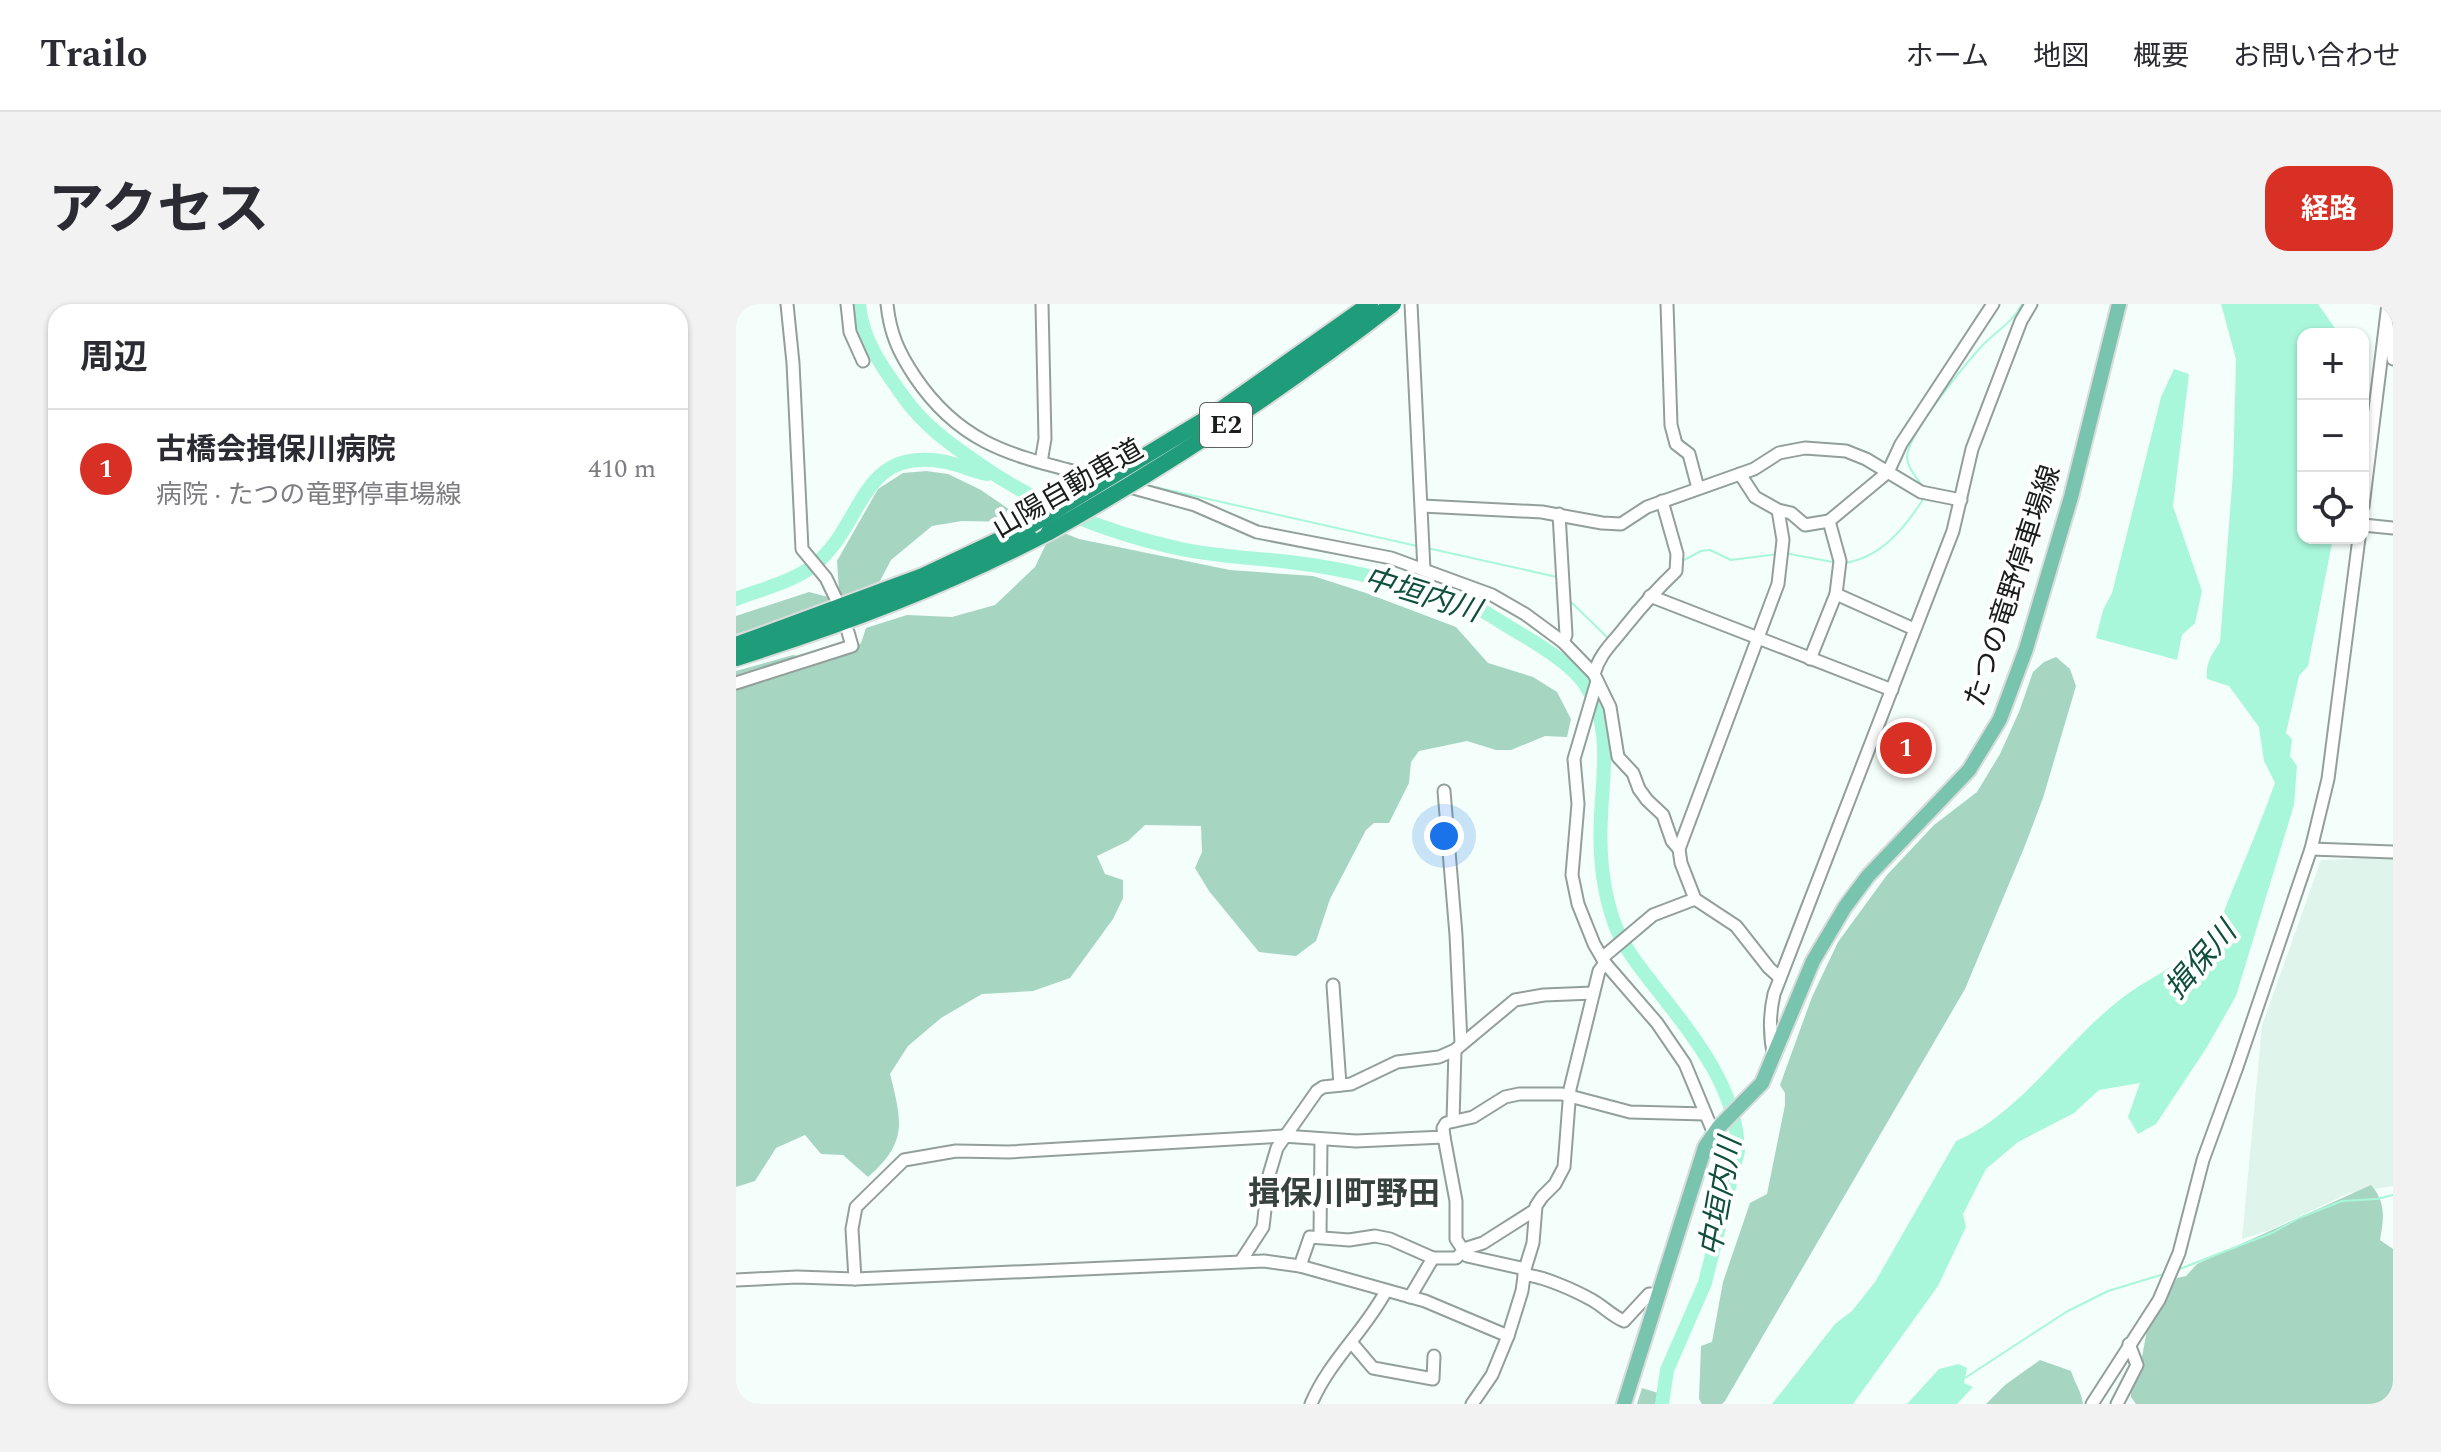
<!DOCTYPE html>
<html lang="ja">
<meta charset="utf-8">
<style>
body{margin:0;font-family:Spectral,"Noto Sans JP",serif;background:#f2f2f3;color:#2b2b33}
.controls{position:absolute;right:24px;top:24px;display:grid;overflow:hidden;border-radius:16px;box-shadow:0 2px 6px #0004}
.controls button{width:72px;height:72px;display:grid;place-items:center;padding:0;border:0;border-bottom:2px solid #e1e1e2;background:#fff;color:#2b2b33;font:40px sans-serif}
.you{position:absolute;left:708px;top:532px;width:28px;height:28px;margin:-20px;border:6px solid #fff;border-radius:50%;background:#1a73e8;box-shadow:0 0 0 12px #1a73e833}
.badge{display:grid;place-items:center;width:52px;height:52px;border-radius:50%;background:#d93025;color:#fff;font-size:26px;font-weight:700}
.pin{position:absolute;translate:-50% -50%;border:4px solid #fff;box-shadow:0 2px 8px #0006}
.list{margin:0;padding:0;list-style:none}
h2{display:flex;justify-content:space-between;align-items:center;height:104px;margin:0;padding:0 32px;font-size:34px}
h2 small{font-size:26px;font-weight:400;color:#7c7c81}
.list li{display:grid;grid-template-columns:52px 1fr auto;gap:24px;align-items:center;box-sizing:border-box;height:120px;padding:0 32px;border-top:2px solid #e1e1e2}
.list b{display:block;font-size:30px;white-space:nowrap}
.list p{margin:0;font-size:26px;white-space:nowrap;color:#7c7c81}
.list em{font-size:26px;font-style:normal;color:#7c7c81}
.icon{flex:none;width:44px;height:44px;fill:none;stroke:currentColor;stroke-width:2;stroke-linecap:round;stroke-linejoin:round}
.map{position:relative;flex:none;width:1657px;height:1100px;overflow:hidden;border-radius:24px}
header{display:flex;align-items:center;gap:48px;box-sizing:border-box;height:112px;padding:0 40px;background:#fff;border-bottom:2px solid #e1e1e2}
header strong{font-size:38px}
nav{display:flex;gap:44px;margin-inline-start:auto;font-size:28px}
.intro{display:flex;align-items:center;justify-content:space-between;box-sizing:border-box;height:192px;padding:0 48px}
h1{margin:0;font-size:56px}
.button{padding:20px 36px;border-radius:24px;background:#d93025;color:#fff;font-size:28px;font-weight:700}
main{display:flex;gap:48px;padding:0 48px}
aside{flex:1;background:#fff;border-radius:24px;box-shadow:0 2px 6px #0004}
.map>svg:first-child{display:block}
</style>
<header>
<strong>Trailo</strong>
<nav><a>ホーム</a><a>地図</a><a>概要</a><a>お問い合わせ</a></nav>
</header>
<div class="intro"><h1>アクセス</h1><a class="button">経路</a></div>
<main>
<aside>
<h2>周辺<small></small></h2>
<ul class="list">
<li><span class="badge">1</span><div><b>古橋会揖保川病院</b><p>病院 · たつの竜野停車場線</p></div><em>410 m</em></li>
</ul>
</aside>
<div class="map">
<svg width="1657" height="1100" viewBox="0 0 1657 1100">
<rect width="100%" height="100%" fill="#f4fefa"/>
<polygon fill="#dff4eb" points="1657,553 1657,882 1613,889 1534,926 1506,935 1526,722 1585,556"/>
<g fill="#a6d5c2">
<path d="M190,167L212,170L245,186L280,210L343,235L494,266L577,272L630,289L720,323L752,359L797,373L821,388L835,415L831,433L809,432L775,446H760L731,437L683,447L675,458L673,479L653,519H638L630,526L594,595L580,637L560,652L523,648L473,587L459,564L466,548L465,522L409,521L392,537L361,552L369,570L387,576V594L377,615L334,674L297,687L246,690L205,714L172,742L154,770C166,818 172,838 132,873L107,851L85,850L69,831L40,844L19,877L0,883V367L57,351L83,357L111,349L125,339L130,324L171,311L216,313L259,301L299,263L310,240L280,218L226,217L196,222L155,256L144,277L74,307L0,330V312L73,288L92,293L103,288L101,257L142,185L167,169Z"/>
<polygon points="1320,353 1334,365 1340,382 1307,494 1288,544 1229,685 989,1097 986,1100 966,1100 963,1095 965,1042 976,1038 987,978 1014,899 1031,890 1049,801 1049,789 1044,781 1076,693 1102,638 1151,571 1198,521 1241,488 1264,450 1283,408 1297,368 1308,358"/>
<path d="M1635,881C1650,898 1648,914 1644,936L1657,945V1100H1400L1395,1093V1083L1403,1069L1411,1026L1441,974L1450,972L1461,960Z"/>
<path d="M1304,1056L1335,1067C1339,1080 1345,1086 1347,1100H1250L1269,1081Z"/>
<polygon points="906,1084 922,1089 921,1100 901,1100"/>
</g>
<g fill="#a9f7da">
<path d="M1485,0H1582L1603,30H1567V234H1597L1572,362L1563,372L1550,429L1556,435L1554,452L1561,462L1558,501L1500,692L1471,743L1420,820L1402,830L1392,813L1404,779L1363,786L1338,809L1282,838L1250,865L1227,910L1230,923L1202,982L1117,1100H1036L1099,1020L1116,1007L1139,978L1220,837C1281,812 1328,740 1381,698C1413,672 1451,660 1478,626C1486,615 1491,599 1496,587C1511,551 1526,515 1539,479L1528,457L1523,423L1493,382L1471,375C1469,360 1476,350 1484,338L1497,168L1500,55Z"/>
<polygon points="1438,65 1453,70 1437,202 1466,287 1459,319 1446,331 1441,356 1360,334 1367,306 1376,289 1425,93"/>
<polygon points="1223,1060 1231,1064 1228,1079 1237,1083 1221,1100 1171,1100 1203,1065"/>
</g>
<g fill="none" stroke-linecap="round" stroke-linejoin="round">
<g stroke="#a9f7da" stroke-width="2">
<polyline points="410,181 681,242"/>
<path d="M1188,185C1183,176 1171,164 1171,153C1171,132 1235,51 1252,36C1264,25 1279,15 1286,0"/>
<polyline points="691,244 821,273"/>
<polyline points="1048,249 1097,258"/>
<polyline points="946,257 965,247 974,246 995,256 1042,250"/>
<path d="M1108,259C1144,254 1167,226 1186,197L1187,191"/>
<polyline points="924,275 934,265"/>
<polyline points="833,296 872,334"/>
<polyline points="895,307 909,291"/>
<polyline points="854,361 876,331"/>
<polyline points="846,377 849,370"/>
<polyline points="1441,966 1536,929 1563,914 1606,897 1641,895 1657,891"/>
<polyline points="1229,1074 1330,1008 1372,987 1428,970"/>
</g>
<g stroke="#a9f7da" stroke-width="14">
<path d="M123,0C126,36 146,63 167,92C187,121 214,140 243,160C305,203 371,229 445,245C483,253 522,254 561,259C611,265 661,278 708,294C721,298 735,301 747,307C759,314 771,322 783,329C802,340 835,361 848,379C877,420 867,466 865,512C863,549 866,586 879,621C887,642 902,661 916,679C954,728 1001,782 1002,847L969,979L931,1066L926,1100"/>
<path d="M0,295C28,284 62,277 84,256C129,214 126,142 210,158C224,161 237,167 251,170"/>
</g>
<g stroke="#939f9a" stroke-width="15">
<g id="minor">
<polyline points="51,0 57,59 66,245 90,274 101,297"/>
<polyline points="111,0 114,28 127,57"/>
<path d="M151,0C154,30 163,49 179,73C231,150 291,153 373,177"/>
<polyline points="675,0 688,266"/>
<polyline points="931,0 935,121 940,140 953,150 962,184"/>
<polyline points="1653,20 1657,55"/>
<polyline points="305,158 309,135 306,0"/>
<polyline points="1004,170 1019,193 1042,206 1047,236 1042,280 943,545 945,559 959,595 1000,622 1033,664 1044,674"/>
<polyline points="390,182 459,201 521,228 655,254 756,291 789,310 827,338 858,370 874,403 882,453 897,469 903,485 911,496 927,511 936,537 943,545"/>
<polyline points="686,202 806,208 866,219 885,220 911,203 1018,165 1043,149 1069,144 1110,147 1130,155 1185,188 1225,196"/>
<polyline points="1627,202 1652,0"/>
<polyline points="1042,206 1055,209 1069,221 1093,217"/>
<polyline points="823,210 830,331 827,338"/>
<polyline points="1627,221 1657,224"/>
<polyline points="914,292 1156,386"/>
<polyline points="1178,325 1100,290 1104,257 1093,217 1152,168 1165,140 1257,0"/>
<polyline points="1074,355 1100,290"/>
<path d="M858,370C864,349 876,340 889,323C905,303 921,285 940,267L941,250L926,197"/>
<polyline points="861,377 838,455 842,500 836,571 842,600 858,640 869,659 921,719 949,760 978,830"/>
<polyline points="0,379 116,342 112,328"/>
<polyline points="708,487 720,631 725,739"/>
<polyline points="1575,545 1657,548"/>
<polyline points="866,654 917,611 959,595"/>
<polyline points="597,681 604,781"/>
<path d="M1038,753C1033,731 1033,712 1038,690L1217,227L1236,145L1285,17L1295,0"/>
<polyline points="717,817 719,746"/>
<polyline points="708,833 720,897 720,935 731,952 789,965"/>
<polyline points="584,933 585,835"/>
<polyline points="505,957 527,923 533,871 541,844 581,787 587,783 615,780 661,758 703,753 719,746 779,696 808,691 857,689"/>
<polyline points="564,962 574,933 613,936 639,932 654,935 697,954 720,954 731,944 747,939 799,906"/>
<path d="M788,971C805,971 840,987 856,996C867,1002 876,1012 888,1017L913,990H922"/>
<polyline points="119,975 116,925 120,903 168,856 220,847 273,848 547,832 620,837 708,833 707,824 710,819 737,813 769,793 783,790 826,790 894,808 969,810"/>
<polyline points="0,976 61,973 119,975 528,957 564,962 689,997 772,1032"/>
<polyline points="674,993 697,954"/>
<polyline points="615,1038 637,1064 697,1075 698,1052"/>
<polyline points="0,1097 0,1100"/>
<path d="M575,1100C593,1057 628,1028 650,987"/>
<polyline points="736,1100 756,1071 772,1032 786,987 789,965 797,939 800,902 806,893 819,880 828,863 834,785 863,667 869,659"/>
<polyline points="1356,1100 1423,996 1443,949 1467,856 1501,763 1575,545 1592,475 1623,234"/>
<polyline points="1381,1100 1401,1061 1393,1040"/>
</g>
</g>
<g stroke="#dadbdb" stroke-width="18">
<polyline id="major" points="888,1100 969,843 982,824 1026,779 1077,657 1109,603 1132,572 1233,466 1264,415 1290,345 1335,193 1383,0"/>
</g>
<g stroke="#dadbdb" stroke-width="20">
<g id="highway">
<polyline points="0,341 187,272 295,221"/>
<path d="M0,354C111,319 209,282 313,228"/>
</g>
</g>
<use href="#minor" stroke="#fff" stroke-width="11"/>
<use href="#major" stroke="#79c4af" stroke-width="14"/>
<use href="#highway" stroke="#1f9d7a" stroke-width="16"/>
<g stroke="#dadbdb" stroke-width="20" stroke-linecap="butt">
<g id="highway-bridge">
<polyline points="295,221 483,107 634,0"/>
<path d="M313,228C434,160 548,84 657,0"/>
</g>
</g>
<use href="#highway-bridge" stroke="#1f9d7a" stroke-width="16"/>
</g>
<g text-anchor="middle" dominant-baseline="central" stroke-width="8" stroke-linejoin="round" paint-order="stroke">
<rect fill="#fff" stroke="#5e6260" stroke-width="2" x="464" y="99" width="52" height="44" rx="6"/>
<g font-size="26" font-weight="bold" fill="#191e1c">
<text x="490" y="121">E2</text>
</g>
<g font-size="28" fill="#191e1c" stroke="#fff">
<text transform="translate(332 185) rotate(-30)">山陽自動車道</text>
<text transform="translate(1277 282) rotate(-72)">たつの竜野停車場線</text>
</g>
<g font-size="30" font-style="italic" fill="#0f4f3d" stroke="#fff">
<text transform="translate(686 291) rotate(17)">中垣内川</text>
<text transform="translate(1465 657) rotate(-49)">揖保川</text>
<text transform="translate(985 893) rotate(-80)">中垣内川</text>
</g>
<g font-size="32" font-weight="bold" fill="#37423e" stroke="#fff">
<text x="608" y="890">揖保川町野田</text>
</g>
</g>
</svg>
<div class="controls">
<button>+</button>
<button>−</button>
<button><svg class="icon" aria-label="locate" viewBox="0 0 24 24"><circle cx="12" cy="12" r="6"/><path d="M12 2v4M12 18v4M2 12h4M18 12h4"/></svg></button>
</div>
<div class="you"></div>
<div class="pin badge" style="left:1170px;top:444px">1</div>
</div>
</main>
